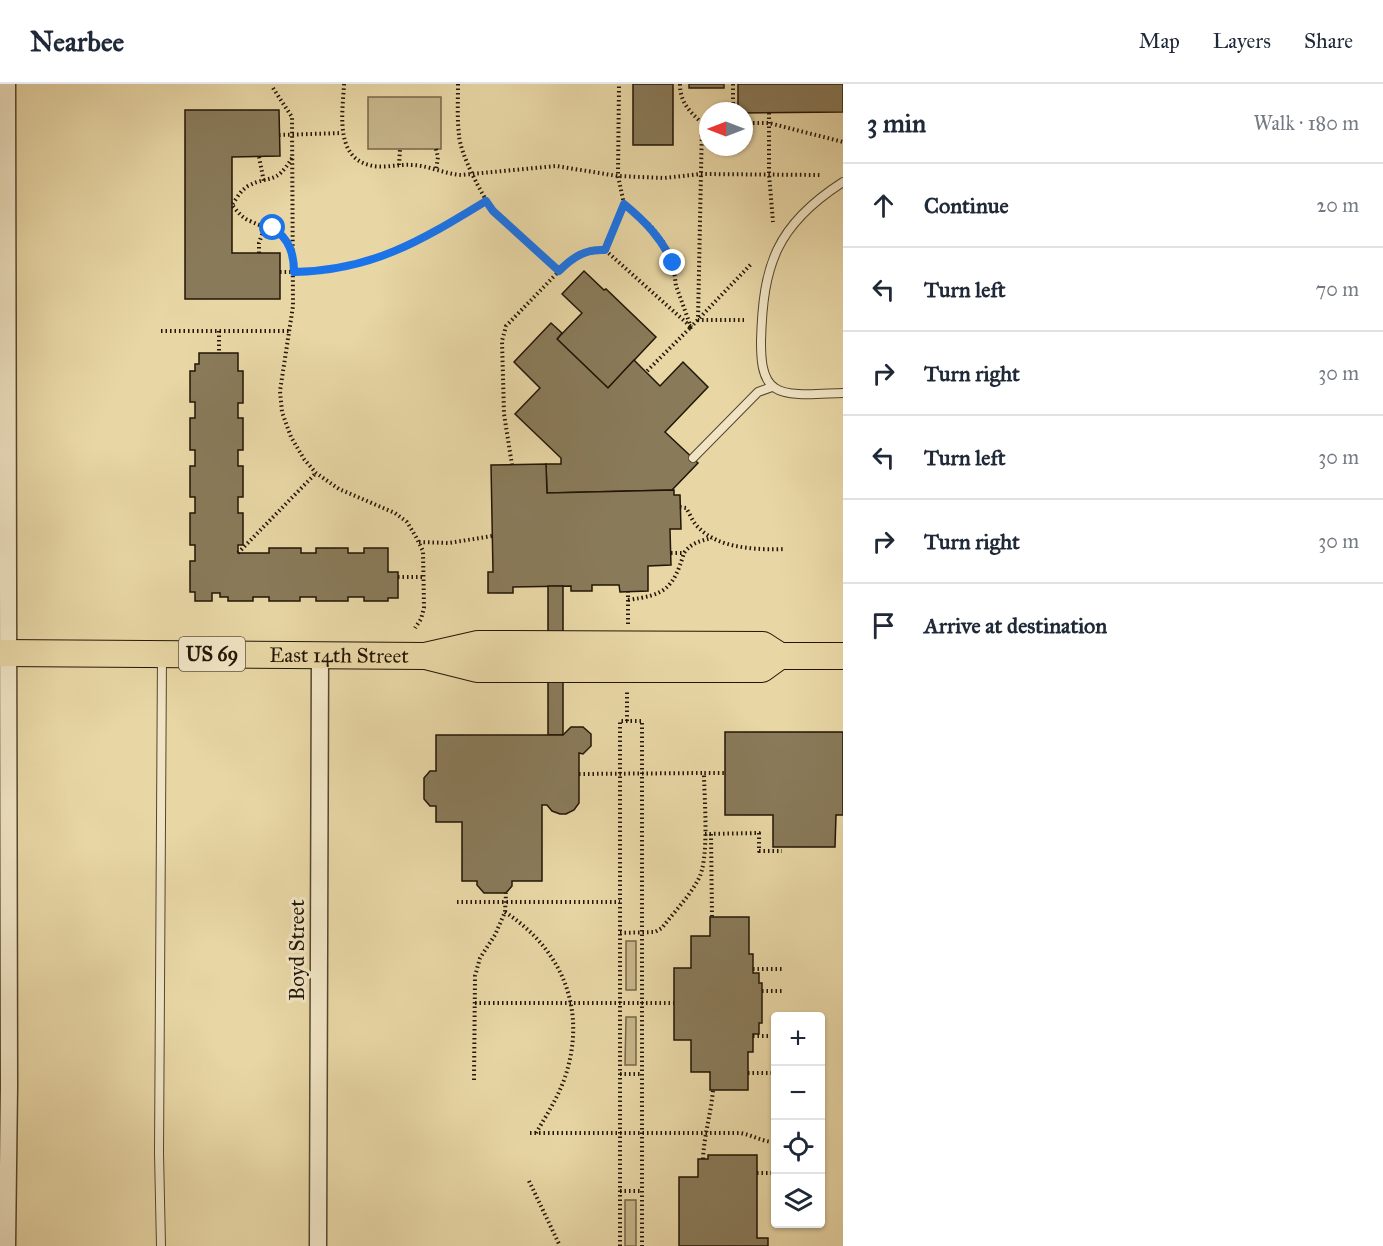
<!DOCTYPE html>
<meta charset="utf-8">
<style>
body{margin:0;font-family:"IM FELL Great Primer",serif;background:#f6f6f7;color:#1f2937}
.controls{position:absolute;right:18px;bottom:18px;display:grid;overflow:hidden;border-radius:6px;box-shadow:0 2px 4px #0004}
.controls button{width:54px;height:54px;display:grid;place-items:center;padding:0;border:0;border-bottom:2px solid #e0e1e3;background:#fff;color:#1f2937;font:30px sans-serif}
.compass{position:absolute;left:699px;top:18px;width:54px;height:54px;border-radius:50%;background:#fff;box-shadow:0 2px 4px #0004;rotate:270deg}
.stop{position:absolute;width:18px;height:18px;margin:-14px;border:4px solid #1a73e8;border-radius:50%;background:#fff}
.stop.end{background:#1a73e8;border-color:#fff;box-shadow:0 2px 6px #0008}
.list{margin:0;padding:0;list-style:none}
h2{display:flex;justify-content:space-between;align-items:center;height:78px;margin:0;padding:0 24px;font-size:26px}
h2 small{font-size:20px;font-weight:400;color:#747a83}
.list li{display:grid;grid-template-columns:39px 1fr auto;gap:18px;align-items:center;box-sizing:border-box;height:84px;padding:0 24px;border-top:2px solid #e0e1e3}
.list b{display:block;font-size:22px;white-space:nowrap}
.list em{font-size:20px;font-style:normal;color:#747a83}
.icon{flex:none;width:33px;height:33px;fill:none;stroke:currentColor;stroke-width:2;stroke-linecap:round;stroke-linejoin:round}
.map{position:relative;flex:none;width:843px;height:1162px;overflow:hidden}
header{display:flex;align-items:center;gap:36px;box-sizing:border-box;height:84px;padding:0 30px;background:#fff;border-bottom:2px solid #e0e1e3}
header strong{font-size:28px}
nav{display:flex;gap:33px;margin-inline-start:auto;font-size:21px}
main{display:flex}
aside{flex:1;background:#fff}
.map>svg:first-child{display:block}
</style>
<header>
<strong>Nearbee</strong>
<nav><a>Map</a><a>Layers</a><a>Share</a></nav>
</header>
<main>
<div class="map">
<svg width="843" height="1162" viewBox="0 0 843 1162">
<rect width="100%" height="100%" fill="#e8d6a5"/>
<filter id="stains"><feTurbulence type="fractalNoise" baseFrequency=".00333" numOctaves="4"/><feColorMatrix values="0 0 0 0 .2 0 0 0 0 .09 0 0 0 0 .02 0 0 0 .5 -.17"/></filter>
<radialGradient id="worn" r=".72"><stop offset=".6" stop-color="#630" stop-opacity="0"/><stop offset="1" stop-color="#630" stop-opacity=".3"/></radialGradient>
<g fill="#c6b58a" stroke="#746648" stroke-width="1.5">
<rect x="368" y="13" width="73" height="52"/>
<rect x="626" y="857" width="10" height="49"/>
<polygon points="626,933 636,933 636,981 625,981"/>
<rect x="625" y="1116" width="11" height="46"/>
</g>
<g fill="#897a59" stroke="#221606" stroke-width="1.5">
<rect x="633" y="0" width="40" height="61"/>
<rect x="689" y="0" width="35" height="4"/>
<polygon points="738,0 843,0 843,28 744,29 744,27 738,27"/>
<polygon points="185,26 279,26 280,72 232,73 232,169 280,169 280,215 185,215"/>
<polygon points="584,187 604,206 606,205 656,253 608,304 557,255 582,229 562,210"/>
<polygon points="551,239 562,249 557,255 608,304 634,276 660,302 683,278 708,303 665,348 698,379 672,406 547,409 546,380 561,380 561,374 515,330 540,304 514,278"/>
<polygon points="199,269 238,269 238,287 243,287 243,319 238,319 238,334 243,334 243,366 238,366 238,382 243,382 243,413 238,413 238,429 243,429 243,461 238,461 238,469 269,469 269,464 301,464 301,469 316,469 316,464 348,464 348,469 364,469 364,464 388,464 388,488 398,488 398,514 388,514 388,517 364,517 364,513 348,513 348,517 316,517 316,513 300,513 300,517 269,517 269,513 253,513 253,517 228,517 228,513 220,513 220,509 212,509 212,517 195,517 195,508 190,508 190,477 195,477 195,461 190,461 190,429 195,429 195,413 190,413 190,382 195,382 195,366 190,366 190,334 195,334 195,318 190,318 190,287 195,287 195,280 199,280"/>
<polygon points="546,380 547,409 674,406 674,411 680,411 681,445 670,445 671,481 648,482 648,507 620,508 619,501 592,501 592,507 571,507 571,502 513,503 513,509 488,509 488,488 493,488 491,381"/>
<rect x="548" y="502" width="15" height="149"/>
<polygon points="571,643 583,643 591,650 591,662 583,670 579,669 579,719 574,726 566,730 560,730 552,727 547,721 542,721 542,797 512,797 512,802 506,809 484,809 477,801 477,797 462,797 462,738 436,738 436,722 430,722 424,715 424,694 430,687 436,687 436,651 563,651"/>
<polygon points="725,648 843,648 843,731 836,731 835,763 773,763 773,731 725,731"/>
<polygon points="710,833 749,833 749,870 753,870 753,889 759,889 759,899 762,899 762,939 759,939 759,950 753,950 753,968 748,968 748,1006 710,1006 710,988 691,988 691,956 674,956 674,884 691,884 691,852 710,852"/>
<polygon points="708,1071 757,1071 757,1154 768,1154 768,1162 679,1162 679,1093 698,1093 698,1075 708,1075"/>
</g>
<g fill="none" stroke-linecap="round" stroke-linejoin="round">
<g stroke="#54462e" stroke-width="10">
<g id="lane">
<path d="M843,98C776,141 763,181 761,257C761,272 761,295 775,304C789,314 825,309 843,309"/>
<polyline points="693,374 758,308 772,303"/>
<polyline points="161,1162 159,1069 162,571"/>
</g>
</g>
<g stroke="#54462e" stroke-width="19">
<g id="street">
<polyline points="7,1162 9,1003 7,0"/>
<polyline points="318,1162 320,570"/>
</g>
</g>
<g stroke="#221606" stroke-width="28">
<g id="primary">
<path id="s1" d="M0,569L425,572L478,560L763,561L780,572H843"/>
<polyline points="429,573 477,585 762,585 780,572"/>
</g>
</g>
<g stroke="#221606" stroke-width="4" stroke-dasharray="1.5 3" stroke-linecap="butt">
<path d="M344,0C343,26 334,72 369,81C382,85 398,80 411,81C428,81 444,90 461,91L556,82L618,92L664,94L700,90L821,91"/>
<path d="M458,0C458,17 457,34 459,51C460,70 482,111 493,127L559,187"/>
<path d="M680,0C680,18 689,27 702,39L698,236H744"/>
<polyline points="733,0 733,27"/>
<polyline points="273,4 292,33 293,222 280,307 282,328 291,353 304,375 316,389 339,405 395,429 407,438 416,453 423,467 424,524 421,535 415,544"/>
<polyline points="769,29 769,90 773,138"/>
<polyline points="744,39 769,39 843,58"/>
<polyline points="279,51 342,49"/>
<polyline points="436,65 438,73 436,86"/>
<polyline points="259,73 264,98"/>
<path d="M292,74C275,102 271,90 248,102C241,106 236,115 232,121C237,127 242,134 250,137C275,149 281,140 293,171"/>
<polyline points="399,81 400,65"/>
<polyline points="624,120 651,142 664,159 673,179 676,202 691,243 752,179"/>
<polyline points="605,166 624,120 618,92 619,0"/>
<polyline points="259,169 259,159 265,142"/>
<path d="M280,188C369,188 413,162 486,117"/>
<polyline points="161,247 290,247"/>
<polyline points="219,247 219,269"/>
<polyline points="512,381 504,330 502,257 506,242 563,183 580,169 594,166 605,166 691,243 646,288"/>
<path d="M680,423L686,424C690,430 693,439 699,444C719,465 759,466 785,465"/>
<polyline points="419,458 449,459 492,452"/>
<polyline points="238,469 316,389"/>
<path d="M671,469H684C691,459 700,457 712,454"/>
<polyline points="398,493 424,493"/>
<path d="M628,516C665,511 673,505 684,469"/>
<polyline points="628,540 628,508"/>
<polyline points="627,637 627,608"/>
<polyline points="579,690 704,689"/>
<polyline points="705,750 759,749 759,767 782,767"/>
<polyline points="711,750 712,833"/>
<polyline points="457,818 620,818"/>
<path d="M505,828C564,867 588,928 564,996C557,1015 546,1032 536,1049"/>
<path d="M620,849L655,848L662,844C674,828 689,813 698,796C710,776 704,714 704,689H725"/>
<polyline points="753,885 782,885"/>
<polyline points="762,907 782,907"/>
<polyline points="475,919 674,919"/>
<polyline points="753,952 776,952"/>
<polyline points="748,989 776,989"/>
<polyline points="620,990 642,990"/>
<polyline points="474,996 475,892 480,874 495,851 505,828 506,809"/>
<path d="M530,1049H740C753,1051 762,1058 776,1058"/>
<path d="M703,1075C704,1051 711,1030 713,1006"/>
<polyline points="757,1089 776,1089"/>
<polyline points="529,1097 560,1162"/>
<polyline points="620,1107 642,1107"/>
<polyline points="620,1162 620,637 642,637 642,1162"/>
</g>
<use href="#lane" stroke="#f0e4c4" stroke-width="8"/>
<use href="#street" stroke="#f0e4c4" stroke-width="16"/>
<use href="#primary" stroke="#e8d6a5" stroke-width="26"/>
</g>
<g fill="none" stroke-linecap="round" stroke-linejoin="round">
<path stroke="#1a73e8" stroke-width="8" d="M273,144C289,155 294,169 294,188C372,187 422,156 486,117L493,127L559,187C573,173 585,165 605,166L624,120C646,138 661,154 673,179"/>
</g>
<g text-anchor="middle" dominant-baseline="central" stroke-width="6" stroke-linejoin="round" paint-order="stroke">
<rect fill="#f0e4c4" stroke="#60543f" stroke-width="1.5" x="179" y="553" width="66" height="34" rx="4.5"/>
<g font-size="20" font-weight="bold" fill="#221606">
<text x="212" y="570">US 69</text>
</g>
<g font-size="21" fill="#221606" stroke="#f0e4c4">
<text stroke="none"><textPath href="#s1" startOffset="339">East 14th Street</textPath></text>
<text transform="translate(297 866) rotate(-90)">Boyd Street</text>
</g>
</g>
<rect width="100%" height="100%" filter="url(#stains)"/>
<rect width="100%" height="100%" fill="url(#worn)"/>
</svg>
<div class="controls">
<button>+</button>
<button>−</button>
<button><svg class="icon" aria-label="locate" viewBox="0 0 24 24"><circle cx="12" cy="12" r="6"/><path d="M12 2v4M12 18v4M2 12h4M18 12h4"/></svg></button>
<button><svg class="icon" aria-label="layers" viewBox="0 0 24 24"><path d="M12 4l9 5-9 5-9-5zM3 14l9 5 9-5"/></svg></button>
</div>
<svg class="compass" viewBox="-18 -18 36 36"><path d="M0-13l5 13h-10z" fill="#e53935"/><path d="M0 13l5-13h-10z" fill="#747a83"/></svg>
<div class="stop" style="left:273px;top:144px"></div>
<div class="stop end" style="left:673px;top:179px"></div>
</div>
<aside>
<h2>3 min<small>Walk · 180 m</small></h2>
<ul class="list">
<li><svg class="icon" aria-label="ahead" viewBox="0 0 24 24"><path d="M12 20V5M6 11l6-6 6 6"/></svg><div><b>Continue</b></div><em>20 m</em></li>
<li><svg class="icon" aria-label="left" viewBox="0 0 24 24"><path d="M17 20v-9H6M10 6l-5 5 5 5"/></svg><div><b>Turn left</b></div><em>70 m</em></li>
<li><svg class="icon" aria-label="right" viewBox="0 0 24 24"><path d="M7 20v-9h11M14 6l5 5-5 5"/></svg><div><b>Turn right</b></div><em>30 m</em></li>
<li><svg class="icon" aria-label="left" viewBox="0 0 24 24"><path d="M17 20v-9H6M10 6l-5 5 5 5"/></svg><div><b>Turn left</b></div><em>30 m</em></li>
<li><svg class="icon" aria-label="right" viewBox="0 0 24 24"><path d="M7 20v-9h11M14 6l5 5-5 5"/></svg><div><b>Turn right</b></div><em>30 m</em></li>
<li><svg class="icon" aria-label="arrive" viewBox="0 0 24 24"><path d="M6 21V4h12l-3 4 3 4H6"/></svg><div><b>Arrive at destination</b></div></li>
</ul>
</aside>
</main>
